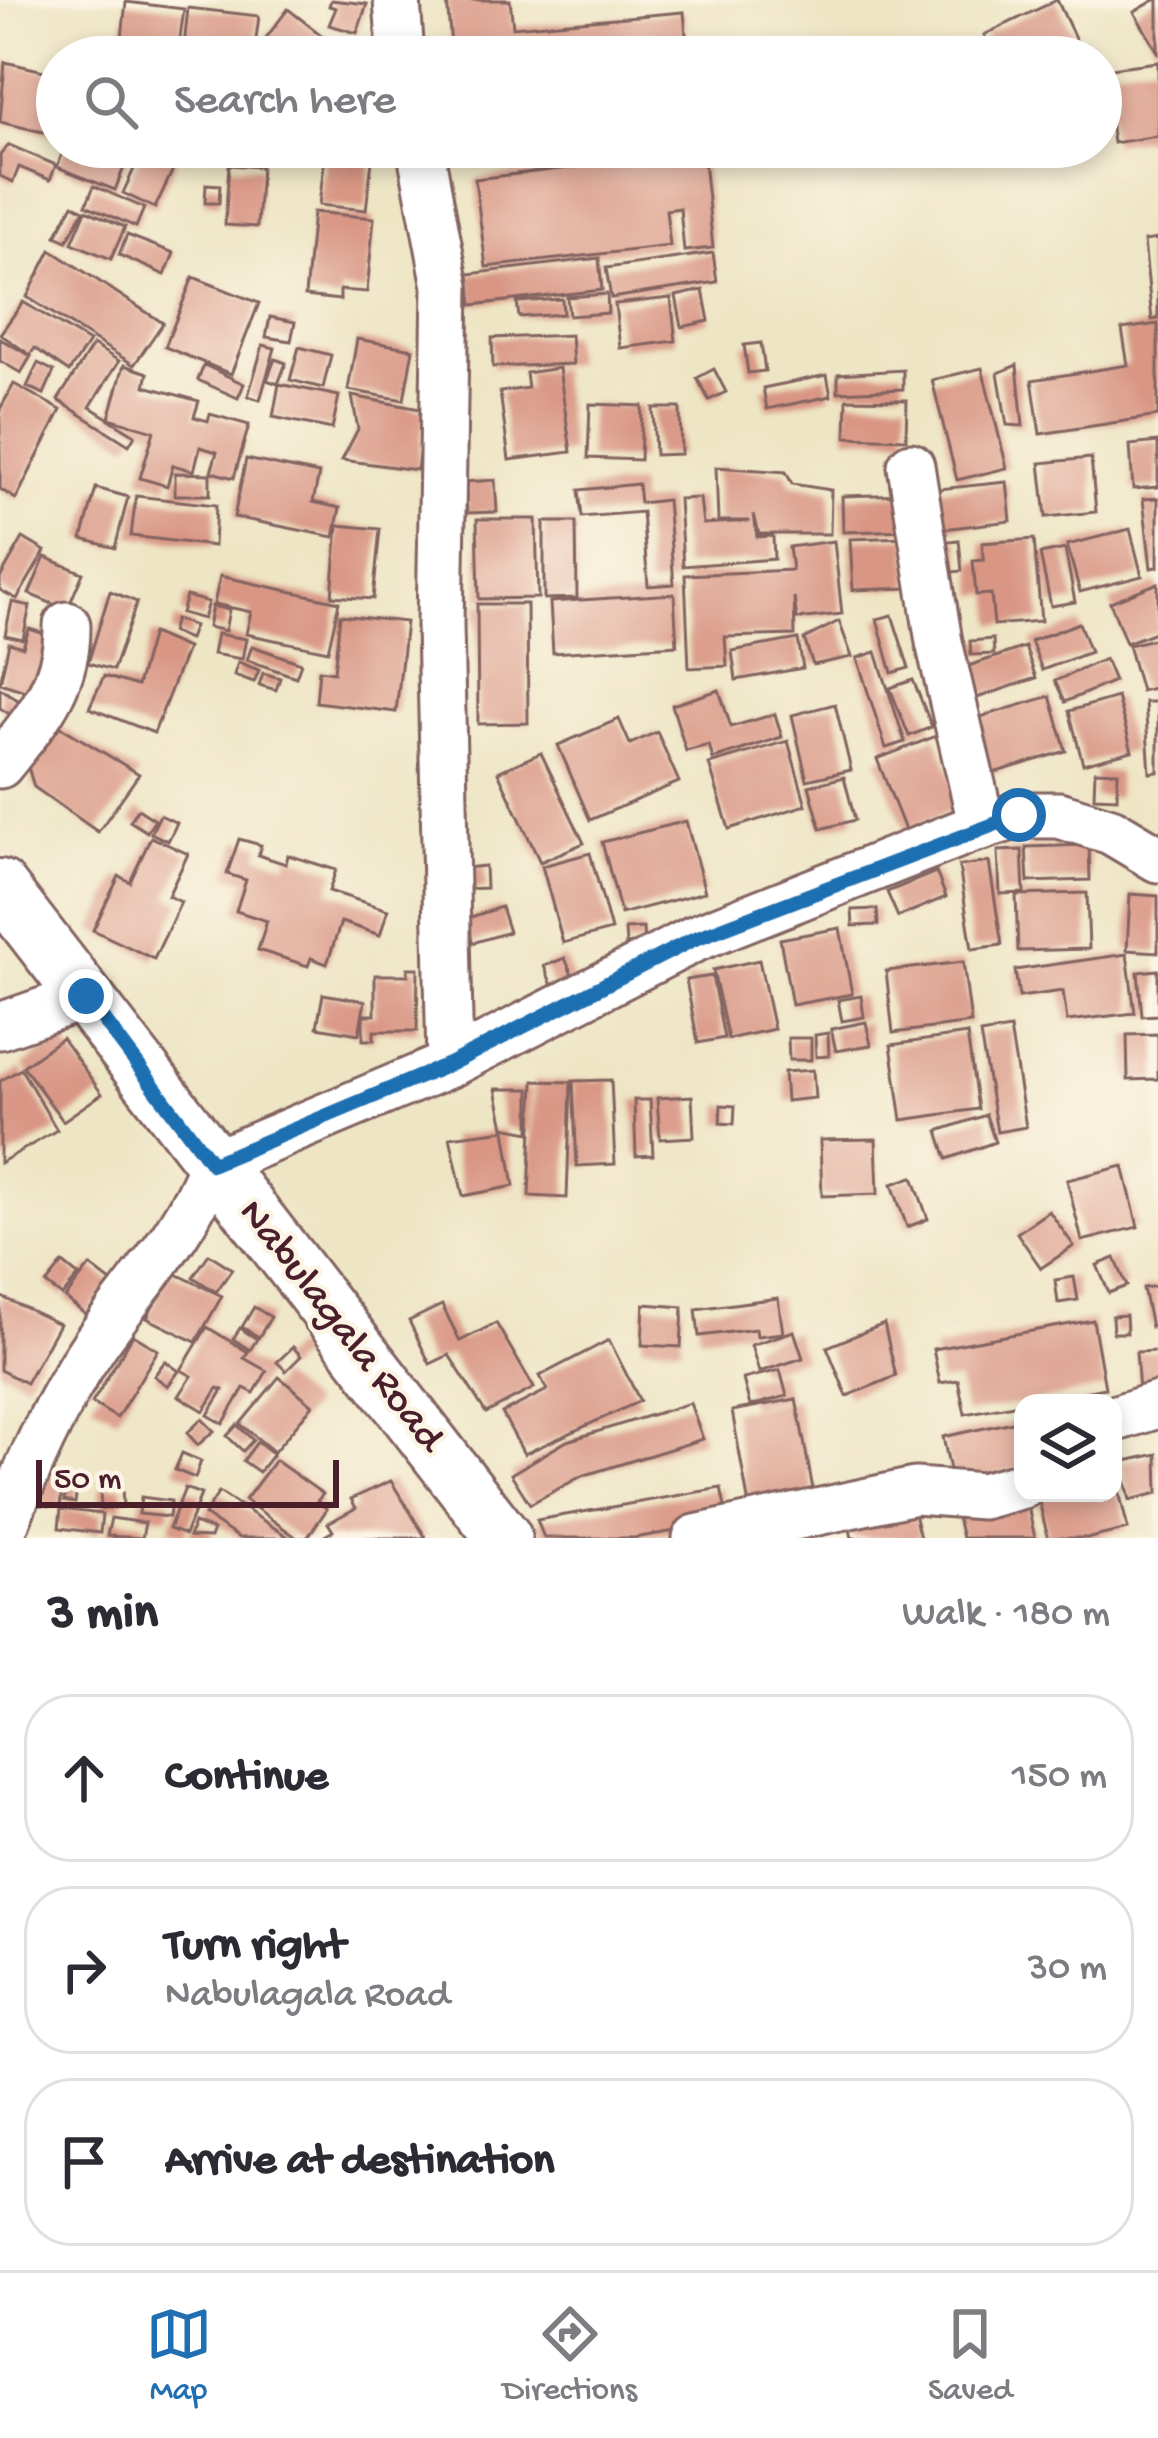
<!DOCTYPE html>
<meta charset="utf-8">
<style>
body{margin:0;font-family:"Gochi Hand",sans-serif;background:#f2f2f3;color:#2b2b33}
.controls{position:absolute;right:36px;bottom:36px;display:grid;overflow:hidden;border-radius:24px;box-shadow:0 6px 18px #0003}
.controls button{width:108px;height:108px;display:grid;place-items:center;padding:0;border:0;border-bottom:3px solid #e1e1e2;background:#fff;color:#2b2b33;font:60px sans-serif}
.scale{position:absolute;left:36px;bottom:30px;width:303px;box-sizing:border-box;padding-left:12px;border:6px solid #4a1f2b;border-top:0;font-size:33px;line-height:42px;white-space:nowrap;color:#4a1f2b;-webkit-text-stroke:9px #fcf5e5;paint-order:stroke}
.stop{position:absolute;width:36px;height:36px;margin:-27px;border:9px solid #1f6fb2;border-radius:50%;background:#fff}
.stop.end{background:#1f6fb2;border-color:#fff;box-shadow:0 3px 12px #0008}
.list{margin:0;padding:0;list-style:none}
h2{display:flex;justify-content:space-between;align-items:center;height:156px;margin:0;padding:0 48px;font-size:51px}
h2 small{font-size:39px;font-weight:400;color:#7c7c81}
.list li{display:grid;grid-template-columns:78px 1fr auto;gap:36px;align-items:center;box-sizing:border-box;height:168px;margin:0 24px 24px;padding:0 24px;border:3px solid #e1e1e2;border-radius:48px}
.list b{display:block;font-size:45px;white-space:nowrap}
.list p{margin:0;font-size:39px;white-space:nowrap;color:#7c7c81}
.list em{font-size:39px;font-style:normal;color:#7c7c81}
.icon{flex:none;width:66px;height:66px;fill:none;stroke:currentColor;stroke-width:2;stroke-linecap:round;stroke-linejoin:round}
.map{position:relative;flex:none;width:1158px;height:1538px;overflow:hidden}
.search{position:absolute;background:#fff;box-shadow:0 6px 18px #0003;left:36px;right:36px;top:36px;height:132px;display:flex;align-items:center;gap:30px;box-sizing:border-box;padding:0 42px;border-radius:66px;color:#7c7c81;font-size:45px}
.sheet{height:732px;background:#fff}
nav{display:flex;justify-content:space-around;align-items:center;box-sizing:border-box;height:168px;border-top:3px solid #e1e1e2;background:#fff;font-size:33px;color:#7c7c81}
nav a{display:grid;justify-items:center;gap:6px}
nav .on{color:#1f6fb2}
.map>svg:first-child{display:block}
</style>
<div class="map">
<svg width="1158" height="1538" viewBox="0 0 1158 1538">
<rect width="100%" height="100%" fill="#fcf5e5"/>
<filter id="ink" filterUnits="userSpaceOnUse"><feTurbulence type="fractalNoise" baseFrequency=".00833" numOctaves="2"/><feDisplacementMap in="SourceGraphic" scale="24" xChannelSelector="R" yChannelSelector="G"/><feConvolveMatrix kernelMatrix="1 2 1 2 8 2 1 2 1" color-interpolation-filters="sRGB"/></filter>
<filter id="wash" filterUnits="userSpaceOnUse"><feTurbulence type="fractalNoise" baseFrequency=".004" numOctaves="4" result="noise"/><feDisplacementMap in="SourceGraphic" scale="48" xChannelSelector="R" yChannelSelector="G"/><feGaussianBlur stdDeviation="2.7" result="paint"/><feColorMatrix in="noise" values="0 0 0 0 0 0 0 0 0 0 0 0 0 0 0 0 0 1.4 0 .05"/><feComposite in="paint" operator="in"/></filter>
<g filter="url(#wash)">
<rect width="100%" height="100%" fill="#eee5c5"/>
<g id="blocks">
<g fill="#d99685">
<polygon points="331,0 367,4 357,33 329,25 336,8 329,6"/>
<polygon points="447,0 510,0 513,27 684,12 688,57 452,57"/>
<polygon points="1057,0 1084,57 995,57 984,35"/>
<polygon points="1155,0 1158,0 1158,52 1134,12"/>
<polygon points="126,2 184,9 179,45 122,38"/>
<polygon points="188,8 259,16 254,54 184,46"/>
<polygon points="288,9 334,45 327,53 333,57 271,57 259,47"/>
<polygon points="5,62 57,74 56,135 0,122"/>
<polygon points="1158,62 1158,136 1113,143 1103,69"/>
<polygon points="9,145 56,165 50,180 19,167 13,182 0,176 0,155"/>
<polygon points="65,147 132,147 115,190 57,167"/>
<polygon points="144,147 177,161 155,208 123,193"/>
<polygon points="506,147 539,147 540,163 508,167"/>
<polygon points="703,152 713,248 684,251 680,208 666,210 670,246 486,267 475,179"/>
<polygon points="325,156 372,161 366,210 319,205"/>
<polygon points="229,165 261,167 257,227 225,225"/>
<polygon points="206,184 220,185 219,203 205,203"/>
<polygon points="94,186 144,208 136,227 86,205"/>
<polygon points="73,204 84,210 67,241 56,236"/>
<polygon points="86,210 125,227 111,259 72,243"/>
<polygon points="313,212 374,218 367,292 340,290 340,300 305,296"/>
<polygon points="127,235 174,253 165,275 119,255"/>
<polygon points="1158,239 1158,319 1152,320 1144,241"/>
<polygon points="51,250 163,323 134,365 27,297"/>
<polygon points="713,253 717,282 611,298 606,268"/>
<polygon points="599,258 602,290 472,305 469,274"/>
<polygon points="193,277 259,303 231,374 165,347"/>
<polygon points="703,290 709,321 682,327 676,296"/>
<polygon points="607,294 608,313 569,316 567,297"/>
<polygon points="671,298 676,341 620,348 615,304"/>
<polygon points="562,299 563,314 519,317 517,302"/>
<polygon points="23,302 89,342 69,372 35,348 30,355 0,334"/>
<polygon points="270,317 295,322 291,341 266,337"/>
<polygon points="1158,324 1158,416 1040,434 1032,380 1128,365 1122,329"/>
<polygon points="571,335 573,364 493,367 492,338"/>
<polygon points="0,339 31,356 21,373 0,361"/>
<polygon points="357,339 413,349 404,400 348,390"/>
<polygon points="761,343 765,371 748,373 744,345"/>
<polygon points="93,345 119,361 90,407 135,435 129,445 58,400"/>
<polygon points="263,345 275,348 260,400 248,396"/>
<polygon points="299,347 331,355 323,388 290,380"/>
<polygon points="275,359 286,363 278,384 267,380"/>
<polygon points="38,363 54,371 44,394 27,387"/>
<polygon points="124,365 148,373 145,386 199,401 194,417 208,421 210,414 249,425 234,478 211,472 217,452 200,447 194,471 173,465 167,486 140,478 154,431 109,418"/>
<polygon points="204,365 244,384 238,398 198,380"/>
<polygon points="1017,365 1023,426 1007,425 998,373"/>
<polygon points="559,368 571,452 509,460 500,392 528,388 526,373"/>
<polygon points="982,368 1007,468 957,480 932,380"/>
<polygon points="714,369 726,392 709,400 697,378"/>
<polygon points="903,370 903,389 838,392 838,374"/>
<polygon points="827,375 831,396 767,409 763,388"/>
<polygon points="14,384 61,410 16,499 0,489 0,409"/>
<polygon points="279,384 339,396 332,429 273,417"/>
<polygon points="352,396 425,410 417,470 342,460 358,429"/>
<polygon points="847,399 907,400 906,439 846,437"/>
<polygon points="590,404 642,406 640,460 588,458"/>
<polygon points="653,408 680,408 681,454 655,455"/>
<polygon points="1158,442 1158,487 1133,489 1130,445"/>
<polygon points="1091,458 1096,512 1046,517 1040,463"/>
<polygon points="246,459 319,474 313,502 340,508 334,537 234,517"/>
<polygon points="716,467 786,472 792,484 831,490 830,534 759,534 754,514 757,537 773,536 774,559 683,566 679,499 700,498 703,524 750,521 718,521"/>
<polygon points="175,473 210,474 210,495 175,495"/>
<polygon points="495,480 497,512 467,513 465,482"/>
<polygon points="1007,482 1011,521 942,529 938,489"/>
<polygon points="638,484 640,503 667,500 674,584 648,586 642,512 582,517 579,490"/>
<polygon points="96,488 128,497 115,548 82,539"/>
<polygon points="909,494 911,530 843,532 842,496"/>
<polygon points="136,496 216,505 214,546 131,536"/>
<polygon points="1158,498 1158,567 1151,568 1143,499"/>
<polygon points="477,519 536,519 538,598 479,599"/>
<polygon points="544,522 576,522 577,598 544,599"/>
<polygon points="338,525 380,529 373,599 332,596"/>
<polygon points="1130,529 1142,576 1080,592 1067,545"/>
<polygon points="908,537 910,588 853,590 850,539"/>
<polygon points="23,538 45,551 17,599 0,590 0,578"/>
<polygon points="1034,539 1041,621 994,625 991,594 976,595 973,561 984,560 982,543"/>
<polygon points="959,540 962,571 943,573 940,542"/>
<polygon points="834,541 842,614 797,619 794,597 795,635 725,637 727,666 689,668 685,575 792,570 789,547"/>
<polygon points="1065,549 1075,602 1051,606 1040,554"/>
<polygon points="45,557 83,573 67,610 29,594"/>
<polygon points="220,576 339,602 328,651 246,634 251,612 214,604"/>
<polygon points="1158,583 1158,631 1126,643 1110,602"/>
<polygon points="110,591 137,602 113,670 88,663"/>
<polygon points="674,594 677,645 553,653 550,602"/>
<polygon points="186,596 208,602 203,619 181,613"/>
<polygon points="12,602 30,606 23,639 5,635"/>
<polygon points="477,604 527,604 528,723 478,724"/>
<polygon points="212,606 229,610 225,631 208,627"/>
<polygon points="340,615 406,622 396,712 316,702 319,670 334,672"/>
<polygon points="892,615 909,668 892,673 877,619"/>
<polygon points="175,619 194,626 189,639 171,632"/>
<polygon points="839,621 852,657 813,665 804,639"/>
<polygon points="1079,623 1090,652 1042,670 1031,641"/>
<polygon points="29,629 68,641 50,699 0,683 9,643 23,647"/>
<polygon points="152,633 187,648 154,733 89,708 104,676 137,686"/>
<polygon points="217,634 246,639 242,659 213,654"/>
<polygon points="1158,638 1158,687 1141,691 1128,645"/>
<polygon points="798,639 803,668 736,680 732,651"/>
<polygon points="993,639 994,654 971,655 970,641"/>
<polygon points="252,646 301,663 296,677 247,660"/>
<polygon points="1025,647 1036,678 965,702 954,671"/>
<polygon points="876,652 905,742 886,748 857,658"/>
<polygon points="1105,659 1114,681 1065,702 1055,681"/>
<polygon points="238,662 259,670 254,682 234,675"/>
<polygon points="263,673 280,678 276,690 259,685"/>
<polygon points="913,680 932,727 909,736 890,688"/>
<polygon points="0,688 34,711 25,724 0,708"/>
<polygon points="719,690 731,727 775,714 782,737 713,759 709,745 686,751 672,705"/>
<polygon points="1050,696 1066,751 990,774 974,719"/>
<polygon points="1117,697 1132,751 1083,764 1069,711"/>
<polygon points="1145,702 1158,702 1158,772 1150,773"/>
<polygon points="835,704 851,770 807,780 792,715"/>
<polygon points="619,719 630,744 657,732 679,782 590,820 558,745"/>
<polygon points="51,721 139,774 98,832 34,787 28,767"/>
<polygon points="936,736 963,807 905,830 877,759"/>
<polygon points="788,741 806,805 729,829 709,764"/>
<polygon points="541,753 584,843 540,862 498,772"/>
<polygon points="1095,771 1118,772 1117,798 1094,797"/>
<polygon points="844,777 855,820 821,829 809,786"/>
<polygon points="138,809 155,820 147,832 130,821"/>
<polygon points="160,815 177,823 168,841 151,833"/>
<polygon points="686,821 705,892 621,914 602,842"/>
<polygon points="151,837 188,854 168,896 181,902 154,959 93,930 119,876 130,882"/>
<polygon points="239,839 261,845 258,855 286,864 288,855 336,870 329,891 388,910 380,935 341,922 327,964 311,958 308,966 258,950 267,921 236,911 246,880 227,874"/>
<polygon points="1089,845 1090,880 1028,882 1026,847"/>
<polygon points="1022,850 1024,893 1000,894 998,851"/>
<polygon points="590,853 611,930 563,943 542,866"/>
<polygon points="989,862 1002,945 972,949 959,866"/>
<polygon points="485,866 486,888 465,889 465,868"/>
<polygon points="936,872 946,897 898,917 887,892"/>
<polygon points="1087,893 1089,949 1018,951 1016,895"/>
<polygon points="1130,894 1158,896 1158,952 1127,950"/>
<polygon points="501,907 509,932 473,943 465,919"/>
<polygon points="877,909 878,925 853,926 852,910"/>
<polygon points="643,928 644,944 626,945 625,929"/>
<polygon points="840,928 852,994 792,1005 780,939"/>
<polygon points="1127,954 1135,1013 1067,1021 1063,991 1019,997 1015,970"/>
<polygon points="565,958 575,982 554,990 544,966"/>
<polygon points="759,960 774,1029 728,1039 713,970"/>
<polygon points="963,962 971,1023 893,1033 886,971"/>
<polygon points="408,968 418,968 417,1031 374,1031 374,1040 363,1040 363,1015 375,1015 375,975 408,975"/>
<polygon points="1158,970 1158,1015 1142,1016 1138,972"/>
<polygon points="712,976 724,1038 698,1043 686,980"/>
<polygon points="323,994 365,1001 359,1034 317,1027"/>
<polygon points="861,996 864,1017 842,1021 838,1000"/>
<polygon points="866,1022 871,1045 836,1051 831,1029"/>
<polygon points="1010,1029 1026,1127 997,1132 980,1034"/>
<polygon points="828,1033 829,1056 816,1057 815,1035"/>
<polygon points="967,1034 978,1109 902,1120 891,1045"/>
<polygon points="1158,1034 1158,1079 1128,1080 1127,1035"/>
<polygon points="62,1038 102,1094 63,1121 23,1066"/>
<polygon points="788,1038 811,1038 811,1060 789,1060"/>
<polygon points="21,1069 57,1130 0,1163 0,1081"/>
<polygon points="813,1070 815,1098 786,1101 784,1072"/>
<polygon points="611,1080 615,1164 577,1166 573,1081"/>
<polygon points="534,1081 571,1082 567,1198 529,1196"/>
<polygon points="496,1089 530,1089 530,1132 504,1127"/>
<polygon points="692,1096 694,1137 660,1139 657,1098"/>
<polygon points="634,1100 650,1100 653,1155 636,1156"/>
<polygon points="721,1105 735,1106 734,1124 720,1123"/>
<polygon points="986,1115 995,1142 947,1159 938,1131"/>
<polygon points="505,1130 514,1186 463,1196 450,1137"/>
<polygon points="876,1139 878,1194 822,1196 820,1140"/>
<polygon points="1123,1166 1138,1227 1082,1241 1067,1180"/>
<polygon points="913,1177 928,1219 907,1227 892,1184"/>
<polygon points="1049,1211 1074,1246 1041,1268 1017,1233"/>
<polygon points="209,1254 232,1269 216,1292 193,1277"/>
<polygon points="1115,1258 1127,1286 1109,1293 1097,1265"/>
<polygon points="63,1263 79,1276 62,1296 46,1284"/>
<polygon points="90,1266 111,1282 86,1315 65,1298"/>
<polygon points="170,1271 222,1296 196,1342 147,1318"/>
<polygon points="1074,1277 1078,1300 1058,1303 1055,1280"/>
<polygon points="1158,1286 1158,1325 1151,1327 1143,1288"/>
<polygon points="0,1296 59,1324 26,1383 0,1370"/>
<polygon points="778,1298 783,1333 757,1336 756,1329 699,1336 696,1309"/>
<polygon points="644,1304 683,1307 681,1347 642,1345"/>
<polygon points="442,1305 460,1341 496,1323 534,1388 486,1413 449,1355 430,1364 409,1321"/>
<polygon points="254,1307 271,1317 259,1337 242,1327"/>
<polygon points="1126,1315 1127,1333 1113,1333 1112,1316"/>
<polygon points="1093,1320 1105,1388 965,1414 958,1380 940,1383 933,1349"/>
<polygon points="884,1324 896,1376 847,1396 827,1347"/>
<polygon points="207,1327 248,1352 244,1358 267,1371 254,1393 244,1388 223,1424 208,1415 223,1390 218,1388 204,1411 179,1396 192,1376 181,1370"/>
<polygon points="240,1328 257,1339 250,1350 233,1339"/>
<polygon points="794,1331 803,1358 759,1372 751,1345"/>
<polygon points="133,1335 158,1350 117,1418 92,1403"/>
<polygon points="609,1340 640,1401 524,1454 502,1413 547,1390 540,1376"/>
<polygon points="293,1347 301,1356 286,1371 277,1362"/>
<polygon points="1158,1351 1158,1390 1139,1391 1136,1352"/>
<polygon points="165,1361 179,1371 168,1386 154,1376"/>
<polygon points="780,1370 787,1396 750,1406 743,1379"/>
<polygon points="279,1377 313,1405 274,1452 240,1424"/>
<polygon points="796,1399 815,1500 750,1511 732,1411"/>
<polygon points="690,1403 703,1439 582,1476 530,1504 511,1474 567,1441"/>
<polygon points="202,1419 214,1431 198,1445 187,1433"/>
<polygon points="1017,1421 1023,1469 953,1484 943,1437"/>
<polygon points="237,1425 253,1440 243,1451 227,1436"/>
<polygon points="257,1442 273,1454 259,1472 243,1461"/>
<polygon points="182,1453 201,1461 195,1478 175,1470"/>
<polygon points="1157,1454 1158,1493 1130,1500 1121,1462"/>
<polygon points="275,1460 323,1494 317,1501 327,1509 307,1538 297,1538 245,1500"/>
<polygon points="1115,1475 1128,1529 1090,1538 1048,1538 1037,1493 1113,1493"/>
<polygon points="44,1478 63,1480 60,1507 41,1505"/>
<polygon points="67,1480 78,1482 75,1503 64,1501"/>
<polygon points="391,1481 426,1538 321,1538 333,1531 328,1523 356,1508 351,1499"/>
<polygon points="122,1486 123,1507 101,1509 100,1488"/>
<polygon points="185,1488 201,1494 185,1535 169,1529"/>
<polygon points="721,1488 728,1522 634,1538 544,1538 537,1520"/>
<polygon points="219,1492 290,1538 239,1538 204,1515"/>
<polygon points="141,1497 171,1501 169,1517 139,1514"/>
<polygon points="1026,1497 1035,1538 962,1538 956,1513"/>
<polygon points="61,1509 102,1514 100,1533 59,1528"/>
<polygon points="914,1514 920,1538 852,1538 850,1529"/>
<polygon points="111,1518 145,1523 142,1538 107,1536"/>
<polygon points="194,1523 213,1530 210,1538 189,1537"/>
</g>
</g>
</g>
<g filter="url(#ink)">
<use href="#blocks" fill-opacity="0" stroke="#836461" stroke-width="3"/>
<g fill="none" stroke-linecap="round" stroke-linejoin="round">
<g stroke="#836461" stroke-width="51">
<g id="minor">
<polyline points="397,0 401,57"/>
<polyline points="420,147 446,286 440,625 450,1064"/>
<polyline points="911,466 939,642 982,827"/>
<path d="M0,765C36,720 68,685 67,625"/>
<polyline points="0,1026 86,996"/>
<polyline points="1113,1419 1158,1405"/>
<path d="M0,1538C25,1472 55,1402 95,1344C136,1285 186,1233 212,1164L450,1064L694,939L967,831L1019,815H1059L1111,831L1158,859"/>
<polyline points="696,1538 915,1491 982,1496 1023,1485"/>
</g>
</g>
<g stroke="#836461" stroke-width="60">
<polyline id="tertiary" points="0,887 504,1538"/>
</g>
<use href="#minor" stroke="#fff" stroke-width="45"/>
<use href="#tertiary" stroke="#fff" stroke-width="54"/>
</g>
</g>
<g fill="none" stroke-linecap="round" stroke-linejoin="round" filter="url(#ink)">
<polyline stroke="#1f6fb2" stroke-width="15" points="86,996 212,1164 450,1064 694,939 1019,815"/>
</g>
<g text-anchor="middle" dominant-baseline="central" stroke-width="9" stroke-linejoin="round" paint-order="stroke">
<g font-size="42" fill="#4a1f2b" stroke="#fcf5e5">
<text transform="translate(339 1327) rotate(52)">Nabulagala Road</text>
</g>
</g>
</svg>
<div class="controls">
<button><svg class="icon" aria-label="layers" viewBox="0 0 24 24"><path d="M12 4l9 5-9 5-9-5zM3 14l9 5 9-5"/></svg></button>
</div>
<div class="scale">50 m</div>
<div class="stop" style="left:1019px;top:815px"></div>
<div class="stop end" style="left:86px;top:996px"></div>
<div class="search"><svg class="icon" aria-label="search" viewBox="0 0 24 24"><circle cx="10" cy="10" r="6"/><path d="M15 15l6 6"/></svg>Search here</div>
</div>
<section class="sheet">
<h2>3 min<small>Walk · 180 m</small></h2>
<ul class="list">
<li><svg class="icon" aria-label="ahead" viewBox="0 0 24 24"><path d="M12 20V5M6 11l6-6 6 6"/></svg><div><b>Continue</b></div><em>150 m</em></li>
<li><svg class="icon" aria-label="right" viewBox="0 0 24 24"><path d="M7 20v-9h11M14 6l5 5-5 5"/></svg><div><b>Turn right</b><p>Nabulagala Road</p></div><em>30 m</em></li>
<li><svg class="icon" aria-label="arrive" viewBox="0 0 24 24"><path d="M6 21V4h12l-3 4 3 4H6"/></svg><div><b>Arrive at destination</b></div></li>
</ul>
</section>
<nav>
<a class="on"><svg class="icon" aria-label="map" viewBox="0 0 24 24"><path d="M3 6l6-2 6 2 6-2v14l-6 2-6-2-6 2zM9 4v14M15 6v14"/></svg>Map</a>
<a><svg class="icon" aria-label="directions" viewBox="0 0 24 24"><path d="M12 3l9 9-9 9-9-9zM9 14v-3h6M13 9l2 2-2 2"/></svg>Directions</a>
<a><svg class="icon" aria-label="saved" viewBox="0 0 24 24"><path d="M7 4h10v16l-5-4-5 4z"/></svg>Saved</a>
</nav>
